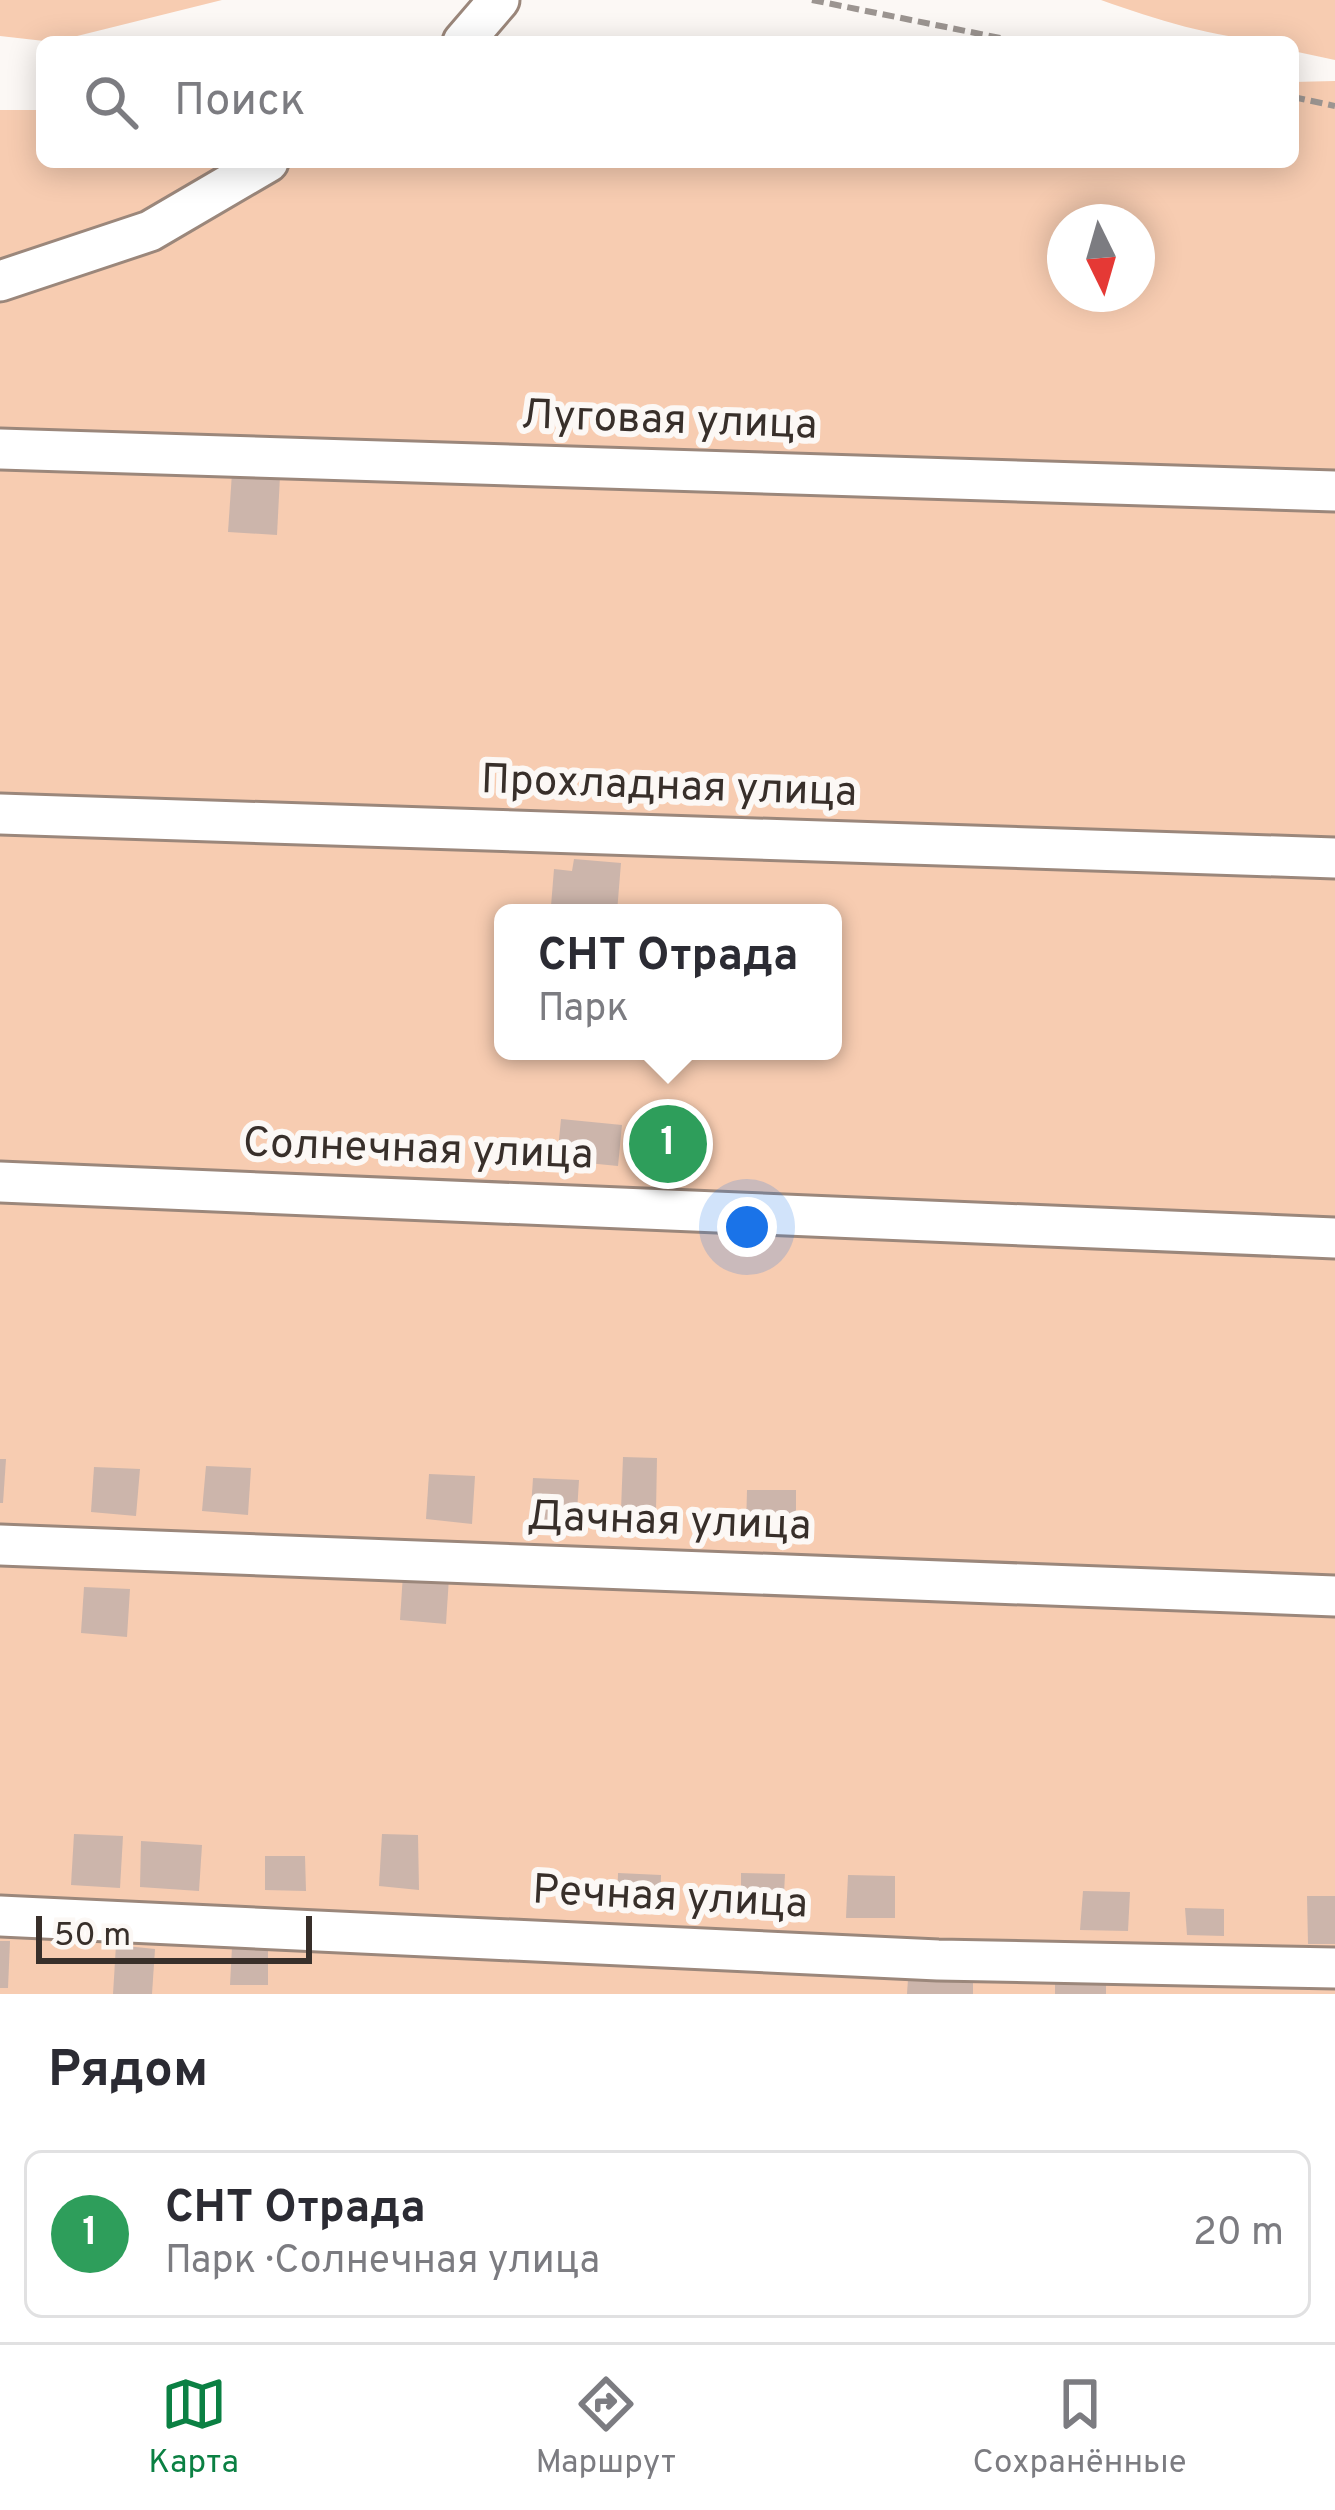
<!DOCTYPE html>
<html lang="ru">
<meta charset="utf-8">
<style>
body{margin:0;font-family:Overpass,sans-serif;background:#f7f7f7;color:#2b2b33}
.compass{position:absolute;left:1047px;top:204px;width:108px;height:108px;border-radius:50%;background:#fff;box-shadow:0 6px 30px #0003;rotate:175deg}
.scale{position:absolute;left:36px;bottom:30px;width:276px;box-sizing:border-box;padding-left:12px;border:6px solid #382f2a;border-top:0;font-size:33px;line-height:42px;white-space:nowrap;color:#382f2a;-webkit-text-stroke:9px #fcf8f5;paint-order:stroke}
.you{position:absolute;left:747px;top:1227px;width:42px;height:42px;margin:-30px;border:9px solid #fff;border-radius:50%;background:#1a73e8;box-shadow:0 0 0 18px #1a73e833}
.badge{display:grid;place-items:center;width:78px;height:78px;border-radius:50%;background:#0b8043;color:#fff;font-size:39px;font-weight:700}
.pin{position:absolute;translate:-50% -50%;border:6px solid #fff;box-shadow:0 3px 12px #0006}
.popup{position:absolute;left:494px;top:904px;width:348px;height:156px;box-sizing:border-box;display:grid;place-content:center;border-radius:18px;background:#fff;filter:drop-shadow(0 3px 9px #0005);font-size:39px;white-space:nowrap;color:#7c7c81}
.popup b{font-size:45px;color:#2b2b33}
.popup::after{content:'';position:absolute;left:50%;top:100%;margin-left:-24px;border:24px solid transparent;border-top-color:#fff}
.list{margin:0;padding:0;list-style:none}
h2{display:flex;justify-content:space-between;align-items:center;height:156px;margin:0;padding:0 48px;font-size:51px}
h2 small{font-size:39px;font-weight:400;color:#7c7c81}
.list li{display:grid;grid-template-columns:78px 1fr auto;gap:36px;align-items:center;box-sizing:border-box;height:168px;margin:0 24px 24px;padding:0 24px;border:3px solid #e1e1e2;border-radius:18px}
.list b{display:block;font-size:45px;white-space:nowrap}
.list p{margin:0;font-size:39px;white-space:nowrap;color:#7c7c81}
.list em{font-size:39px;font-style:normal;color:#7c7c81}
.icon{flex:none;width:66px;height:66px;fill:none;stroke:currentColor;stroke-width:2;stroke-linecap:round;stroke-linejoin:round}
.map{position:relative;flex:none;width:1335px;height:1994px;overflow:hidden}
.search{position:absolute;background:#fff;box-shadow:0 6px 30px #0003;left:36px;right:36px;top:36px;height:132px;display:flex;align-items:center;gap:30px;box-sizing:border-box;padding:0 42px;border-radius:18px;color:#7c7c81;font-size:45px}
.sheet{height:348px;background:#fff}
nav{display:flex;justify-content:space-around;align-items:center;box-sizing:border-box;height:168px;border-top:3px solid #e1e1e2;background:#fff;font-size:33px;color:#7c7c81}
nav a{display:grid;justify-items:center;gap:6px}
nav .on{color:#0b8043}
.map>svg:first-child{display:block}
</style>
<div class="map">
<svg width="1335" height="1994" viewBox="0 0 1335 1994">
<rect width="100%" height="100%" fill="#fcf8f5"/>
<g fill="#f7ccb1" fill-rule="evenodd">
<polygon points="0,0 222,0 53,42 0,36"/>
<path d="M1101,0H1335V60L1293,51V42C1227,42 1163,22 1101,0Z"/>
<path d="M1335,81V1994H0V110H42V162H1293V82ZM1065,222H1137V294H1065ZM503,913H833V1051H503Z"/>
</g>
<g fill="#ccb5ab">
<polygon points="232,473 280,476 277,535 228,532"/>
<polygon points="574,859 621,863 617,912 551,906 554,869 572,871"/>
<polygon points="561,1119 622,1125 618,1166 557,1160"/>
<polygon points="623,1457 657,1458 656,1511 621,1510"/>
<polygon points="0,1459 6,1459 3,1503 0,1503"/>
<polygon points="206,1466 251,1468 248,1515 202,1511"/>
<polygon points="94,1467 140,1469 136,1516 91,1512"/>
<polygon points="429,1474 475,1476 472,1524 426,1519"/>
<polygon points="533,1478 579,1480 576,1528 530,1524"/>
<polygon points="747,1490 796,1490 796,1530 746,1529"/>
<polygon points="403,1574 449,1577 446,1624 400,1620"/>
<polygon points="84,1587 130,1589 127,1637 81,1633"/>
<polygon points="74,1834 123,1836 120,1888 71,1885"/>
<polygon points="382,1834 418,1835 419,1890 379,1886"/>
<polygon points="141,1841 202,1845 199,1891 140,1887"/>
<polygon points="265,1856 305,1856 306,1891 265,1890"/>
<polygon points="618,1873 661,1875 660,1913 617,1911"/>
<polygon points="741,1873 785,1874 783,1913 741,1910"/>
<polygon points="848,1875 895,1876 895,1918 846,1918"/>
<polygon points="1083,1891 1130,1892 1128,1931 1080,1930"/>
<polygon points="1307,1896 1335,1896 1335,1944 1308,1944"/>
<polygon points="1185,1908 1224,1909 1224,1936 1187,1935"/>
<polygon points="0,1941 10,1941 8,1988 0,1988"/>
<polygon points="116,1945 155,1949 152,1994 113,1994"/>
<polygon points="232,1947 268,1950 268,1985 230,1985"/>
<polygon points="908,1979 973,1983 973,1994 907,1994"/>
<polygon points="1106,1982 1106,1994 1055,1994 1055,1983"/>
</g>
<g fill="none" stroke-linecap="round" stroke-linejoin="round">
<g stroke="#9b877b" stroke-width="45">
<g id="minor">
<polyline points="463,42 499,0"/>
<polyline points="0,281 150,231 268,162"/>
<polyline points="0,449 1335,491"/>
<polyline points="0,814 1335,858"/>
<polyline points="0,1182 1335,1238"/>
<polyline points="0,1545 1335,1596"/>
<polyline points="0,1916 938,1960 1335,1968"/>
</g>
</g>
<g stroke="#9c9591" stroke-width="6" stroke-dasharray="12 6" stroke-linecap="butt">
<polyline points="812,0 1020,42"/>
<polyline points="1293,97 1335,106"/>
</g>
<use href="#minor" stroke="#fff" stroke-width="39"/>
</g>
<g text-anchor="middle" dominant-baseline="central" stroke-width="12" stroke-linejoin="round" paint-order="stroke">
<g font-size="42" fill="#382f2a" stroke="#fcf8f5">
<text transform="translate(669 422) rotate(2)">Луговая улица</text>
<text transform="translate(669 788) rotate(2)">Прохладная улица</text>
<text transform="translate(418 1151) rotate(2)">Солнечная улица</text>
<text transform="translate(669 1523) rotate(2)">Дачная улица</text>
<text transform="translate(670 1899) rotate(3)">Речная улица</text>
</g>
</g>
</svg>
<svg class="compass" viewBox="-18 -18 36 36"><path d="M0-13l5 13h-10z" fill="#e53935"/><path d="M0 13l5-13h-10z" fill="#7c7c81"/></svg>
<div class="scale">50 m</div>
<div class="you"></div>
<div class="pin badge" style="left:668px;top:1144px;background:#2e9e5b">1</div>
<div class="popup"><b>СНТ Отрада</b>Парк</div>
<div class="search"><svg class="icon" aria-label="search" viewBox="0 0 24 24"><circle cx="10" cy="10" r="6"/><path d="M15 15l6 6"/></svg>Поиск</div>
</div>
<section class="sheet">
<h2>Рядом<small></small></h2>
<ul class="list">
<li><span class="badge" style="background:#2e9e5b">1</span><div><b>СНТ Отрада</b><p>Парк · Солнечная улица</p></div><em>20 m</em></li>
</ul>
</section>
<nav>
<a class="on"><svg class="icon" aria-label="map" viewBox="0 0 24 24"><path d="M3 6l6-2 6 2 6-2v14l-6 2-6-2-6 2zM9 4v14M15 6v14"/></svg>Карта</a>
<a><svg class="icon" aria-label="directions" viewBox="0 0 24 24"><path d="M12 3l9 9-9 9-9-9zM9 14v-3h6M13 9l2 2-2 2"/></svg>Маршрут</a>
<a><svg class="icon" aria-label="saved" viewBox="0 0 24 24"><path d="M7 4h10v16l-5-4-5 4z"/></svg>Сохранённые</a>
</nav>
